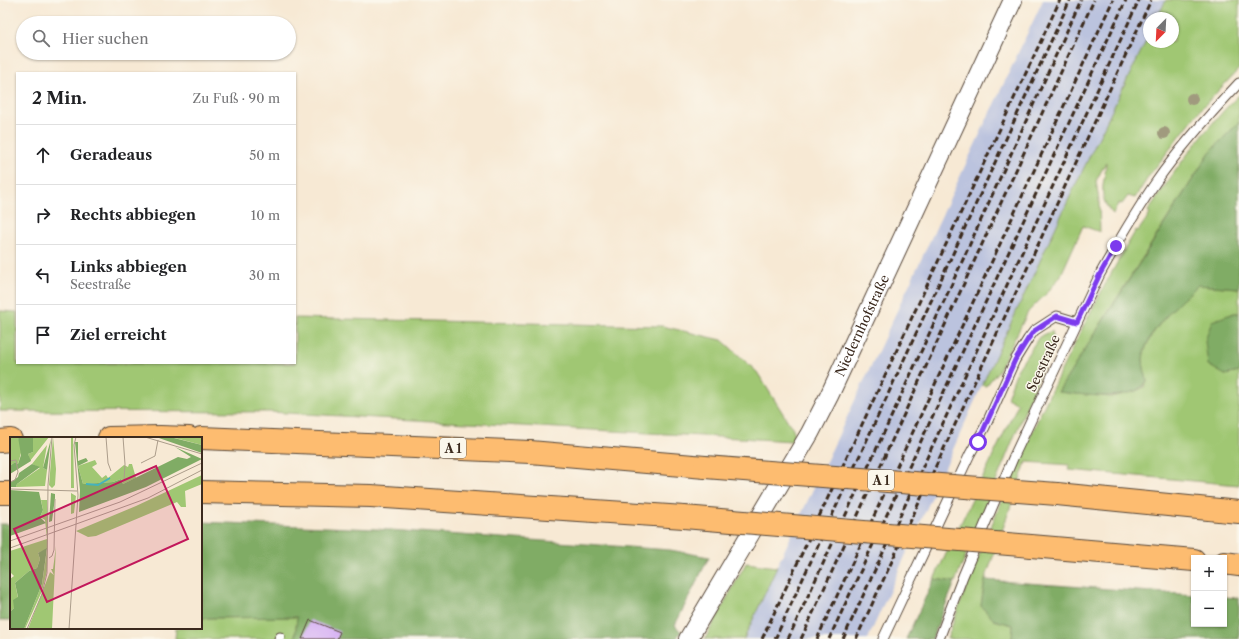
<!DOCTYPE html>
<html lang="de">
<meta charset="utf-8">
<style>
body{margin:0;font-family:"Libre Caslon Text",serif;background:#f2f2f2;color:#202124}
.controls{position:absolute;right:12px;bottom:12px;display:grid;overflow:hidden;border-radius:0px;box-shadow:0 1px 3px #0004}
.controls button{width:36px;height:36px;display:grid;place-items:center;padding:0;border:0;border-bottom:1px solid #e0e0e0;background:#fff;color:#202124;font:20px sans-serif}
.compass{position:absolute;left:1143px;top:12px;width:36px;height:36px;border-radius:50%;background:#fff;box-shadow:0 1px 3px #0004;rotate:204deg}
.stop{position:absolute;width:12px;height:12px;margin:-9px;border:3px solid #7c3aed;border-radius:50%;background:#fff}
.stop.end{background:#7c3aed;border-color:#fff;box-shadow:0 1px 4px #0008}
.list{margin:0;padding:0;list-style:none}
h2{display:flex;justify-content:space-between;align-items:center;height:52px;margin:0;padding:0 16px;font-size:17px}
h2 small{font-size:13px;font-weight:400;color:#757577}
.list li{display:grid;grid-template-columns:26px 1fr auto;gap:12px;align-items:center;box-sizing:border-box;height:60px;padding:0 16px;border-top:1px solid #e0e0e0}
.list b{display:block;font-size:15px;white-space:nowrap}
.list p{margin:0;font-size:13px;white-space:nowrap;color:#757577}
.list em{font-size:13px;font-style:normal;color:#757577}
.icon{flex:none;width:22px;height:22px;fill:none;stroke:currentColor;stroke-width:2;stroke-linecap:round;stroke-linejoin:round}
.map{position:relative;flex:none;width:1239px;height:639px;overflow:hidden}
.search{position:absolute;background:#fff;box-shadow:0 1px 3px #0004;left:16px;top:16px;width:280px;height:44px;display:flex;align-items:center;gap:10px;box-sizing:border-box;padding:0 14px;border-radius:22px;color:#757577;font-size:15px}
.panel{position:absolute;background:#fff;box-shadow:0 1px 3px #0004;left:16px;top:72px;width:280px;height:292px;border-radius:0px}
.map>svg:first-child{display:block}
</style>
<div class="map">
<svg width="1239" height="639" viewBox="0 0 1239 639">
<rect width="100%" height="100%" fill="#fbf7ec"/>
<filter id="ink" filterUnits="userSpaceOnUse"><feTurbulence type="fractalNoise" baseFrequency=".025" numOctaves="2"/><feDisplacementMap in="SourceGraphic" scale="8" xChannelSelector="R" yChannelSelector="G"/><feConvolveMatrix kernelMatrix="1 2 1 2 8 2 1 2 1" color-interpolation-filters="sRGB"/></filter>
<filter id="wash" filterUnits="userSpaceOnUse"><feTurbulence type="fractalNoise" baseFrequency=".012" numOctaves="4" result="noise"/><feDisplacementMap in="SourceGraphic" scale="16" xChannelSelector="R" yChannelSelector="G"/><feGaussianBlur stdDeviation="0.9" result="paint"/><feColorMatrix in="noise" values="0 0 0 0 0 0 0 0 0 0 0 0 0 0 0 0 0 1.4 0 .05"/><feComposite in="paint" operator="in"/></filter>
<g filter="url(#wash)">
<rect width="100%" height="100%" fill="#f7e9d4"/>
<polygon fill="#bbc3de" points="1043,0 1166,0 1157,18 1149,18 1149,35 1074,188 982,385 868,639 744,639 777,566"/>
<g fill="#a0c773" stroke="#6e7848">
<path d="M1166,0H1239V69L1200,110L1149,176L1135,198L1128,196L1122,204L1119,203L1113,214C1095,196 1106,181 1106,162L1096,181L1099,201L1100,232L1083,226L1060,277L1046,294L1028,312L999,370L986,386L982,385L1074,188L1149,35V42H1173V18H1157Z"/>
<path d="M1239,95V122L1210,152L1153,241L1058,392L1111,397L1136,391L1144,387L1147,381C1146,375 1143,367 1143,360C1145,332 1179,303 1198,285L1239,288V313H1234L1225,375L1239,372V485L1069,470L1070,465L1026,462L985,580L981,606L994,620L1013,625L1012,639H947C978,554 1013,472 1051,391C1078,336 1105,282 1136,230L1138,231L1150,214L1148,211C1174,171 1204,129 1239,95Z"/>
<polygon points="0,311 17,312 17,363 295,363 295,318 662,326 722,340 757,372 794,431 792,441 269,412 0,411"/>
<polygon points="1052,331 1053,335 1050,349 955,582 934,579 1018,404 1007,398 1017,370 1039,337"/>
<polygon points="746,563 777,567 744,639 705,639"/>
<polygon points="297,617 295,639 175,639 176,628 201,628 201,618"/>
</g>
<g fill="#80ac65" stroke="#5e6b42">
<path d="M1239,122V288L1198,285C1179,303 1144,332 1143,360C1143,367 1146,375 1147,381C1133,404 1081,394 1058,392L1210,152Z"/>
<polygon points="1234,313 1239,313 1239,372 1225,375 1208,365 1205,341 1212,321"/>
<polygon points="201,522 376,529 670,550 709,557 675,625 681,632 676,639 295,639 297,617 201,618"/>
<rect x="0" y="524" width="11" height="96"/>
<polygon points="934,579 955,582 932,639 906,639"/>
<polygon points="985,580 1194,595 1194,624 1224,624 1224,597 1239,598 1239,639 1012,639 1013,625 994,620 981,606"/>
</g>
<g id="blocks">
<polygon fill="#d4adf5" points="310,620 340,632 337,639 302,639"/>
</g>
</g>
<g filter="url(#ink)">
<use href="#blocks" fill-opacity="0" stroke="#574739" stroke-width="1"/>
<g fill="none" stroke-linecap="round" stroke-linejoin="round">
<g stroke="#574739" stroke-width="11">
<g id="service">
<polyline points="279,639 280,637"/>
<polyline points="883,639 970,454 985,427 1015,360 1028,339 1034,331 1057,316 1077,322"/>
<path d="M939,639L963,576L1014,456L1100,274C1118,242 1136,211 1156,182C1181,146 1210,114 1239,83"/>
</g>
</g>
<g stroke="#574739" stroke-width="20">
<g id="minor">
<path id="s1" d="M688,639L810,433L829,396L1013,0"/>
</g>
</g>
<g stroke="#574739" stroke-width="24">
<g id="motorway">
<polyline points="109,438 160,437 189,438"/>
<polyline points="201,438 530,452 705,467"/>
<polyline points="0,441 11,440"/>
<polyline points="201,492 371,496 684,517"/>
<polyline points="0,493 11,493"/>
<polyline points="1057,494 1239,512"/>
<polyline points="1031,546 1194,560"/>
<polyline points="1224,563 1239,565"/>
</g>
</g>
<use href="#service" stroke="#fff" stroke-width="9"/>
<use href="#minor" stroke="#fff" stroke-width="18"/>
<use href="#motorway" stroke="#fdbc6f" stroke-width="22"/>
<g stroke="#3b2a1e" stroke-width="3" stroke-dasharray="6 3" stroke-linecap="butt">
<polyline points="762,639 1060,0"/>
<polyline points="775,639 1070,0"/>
<polyline points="788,639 894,411 1081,0"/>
<polyline points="801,639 1094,0"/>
<polyline points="817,639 1113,0"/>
<polyline points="829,639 1126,0"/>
<polyline points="843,639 1139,0"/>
<polyline points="856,639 1151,0"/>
</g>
<g stroke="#574739" stroke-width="24" stroke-linecap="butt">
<g id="motorway-bridge">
<polyline points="705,467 1057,494"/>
<polyline points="684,517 1031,546"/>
</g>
</g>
<use href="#motorway-bridge" stroke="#fdbc6f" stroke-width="22"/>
</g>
<g fill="#a09a7e">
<circle cx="1192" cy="99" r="6"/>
<circle cx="1164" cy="133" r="6"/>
</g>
</g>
<g fill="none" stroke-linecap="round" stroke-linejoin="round" filter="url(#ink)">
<polyline stroke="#7c3aed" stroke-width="5" points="978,442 1015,360 1028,339 1034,331 1057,316 1077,322 1100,274 1116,246"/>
</g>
<g text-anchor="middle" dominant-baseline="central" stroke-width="3" stroke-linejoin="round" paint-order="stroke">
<g fill="#fbf7ec" stroke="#75685c" stroke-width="1">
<rect x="440" y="438" width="26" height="20" rx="3"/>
<rect x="868" y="470" width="26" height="20" rx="3"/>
</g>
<g font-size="12" font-weight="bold" fill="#3b2a1e">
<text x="453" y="448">A 1</text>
<text x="881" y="480">A 1</text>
</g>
<g font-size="13" fill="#3b2a1e" stroke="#fbf7ec">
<text stroke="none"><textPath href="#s1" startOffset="359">Niedernhofstraße</textPath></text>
<text transform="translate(1043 363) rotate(-65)">Seestraße</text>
</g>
</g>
<g transform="translate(10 437)">
<rect width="192" height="192" fill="#f7e9d4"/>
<path d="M0,0H8L12,12L8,27L5,25L0,29ZM23,0H39L20,24L18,17L23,15ZM43,0L46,32L45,48L42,51L39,48ZM61,0H63L64,51H61ZM160,0H192V8L173,3ZM37,8L33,31L37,33L35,49L6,50L7,47L30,31L22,27ZM85,23L87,27L82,30L92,41L96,38L98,41L114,28L118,30L119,27H122L126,41L113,47L111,42L103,45L73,47L68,29ZM192,38V47L175,54L176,70H171L167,65L86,99L78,100L66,94L126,69ZM61,56L66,59L64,76L61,77ZM31,63H37L38,102L37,134L32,154L15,192H14L32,147L37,112L28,116L30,122L27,131L19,134L5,146L8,161L4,163V171L0,175V142L4,139L0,135V114L37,102L35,83L30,80L33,73ZM46,109L42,192H18L40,135L44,138L41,132H43Z" fill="#a0c773"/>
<path d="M8,0H23V15L18,17L21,24L0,37V29L5,25L8,27L11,18ZM146,0H160L192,8V16ZM41,2L37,33L33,31ZM65,5H68V24L76,21L78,24L68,29L73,47L103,45L111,42L113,47L168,20L177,22L181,20L165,10L192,22L136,50L69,75L70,53ZM22,27L30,30L7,47L6,50H0V46L8,40L9,36ZM0,53L29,55L33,73L30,80L36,86L0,99ZM41,56L45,57V61L42,84L39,85ZM37,111L32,147L14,192H1L0,175L4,171L3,163L8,160L5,146L19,134L27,131L30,122L28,116Z" fill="#80ac65"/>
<path fill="none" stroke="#44b3bc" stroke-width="2" d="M76,47L88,48L100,41"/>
<path fill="none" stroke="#ac9d8b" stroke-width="1" d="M96,0L98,26L101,34M113,0L115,27L114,44M135,0L192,17M0,24L6,23L8,35L5,43L0,45M131,26L145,19L148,3M0,52L67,54M0,104L110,65L192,26M0,111L138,61L192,33M39,121L42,119L44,113L45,62M17,192L32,157L37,136L38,48L42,0M59,192L68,58L64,8L66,0"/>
<path fill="#c2185b" fill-opacity="0.15" stroke="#c2185b" stroke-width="2" d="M146,29L178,102L37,165L4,92Z"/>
<rect width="192" height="192" fill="none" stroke="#3b2a1e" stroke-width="2"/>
</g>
</svg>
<div class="controls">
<button>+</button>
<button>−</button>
</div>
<svg class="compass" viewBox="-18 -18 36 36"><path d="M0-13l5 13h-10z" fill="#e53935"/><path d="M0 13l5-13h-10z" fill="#757577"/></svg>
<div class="stop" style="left:978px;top:442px"></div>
<div class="stop end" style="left:1116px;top:246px"></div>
<div class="search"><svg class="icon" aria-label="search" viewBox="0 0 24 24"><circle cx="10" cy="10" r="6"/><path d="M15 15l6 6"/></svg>Hier suchen</div>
<section class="panel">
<h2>2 Min.<small>Zu Fuß · 90 m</small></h2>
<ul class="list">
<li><svg class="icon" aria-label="ahead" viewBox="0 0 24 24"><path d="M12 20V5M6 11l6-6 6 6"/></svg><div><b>Geradeaus</b></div><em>50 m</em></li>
<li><svg class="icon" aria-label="right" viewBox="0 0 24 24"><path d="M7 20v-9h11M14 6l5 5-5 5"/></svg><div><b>Rechts abbiegen</b></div><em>10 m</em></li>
<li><svg class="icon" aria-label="left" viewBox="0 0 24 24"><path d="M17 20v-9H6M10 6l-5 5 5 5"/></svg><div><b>Links abbiegen</b><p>Seestraße</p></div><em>30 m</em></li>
<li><svg class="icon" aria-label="arrive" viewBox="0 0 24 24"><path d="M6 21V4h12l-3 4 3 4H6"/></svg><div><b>Ziel erreicht</b></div></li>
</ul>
</section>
</div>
